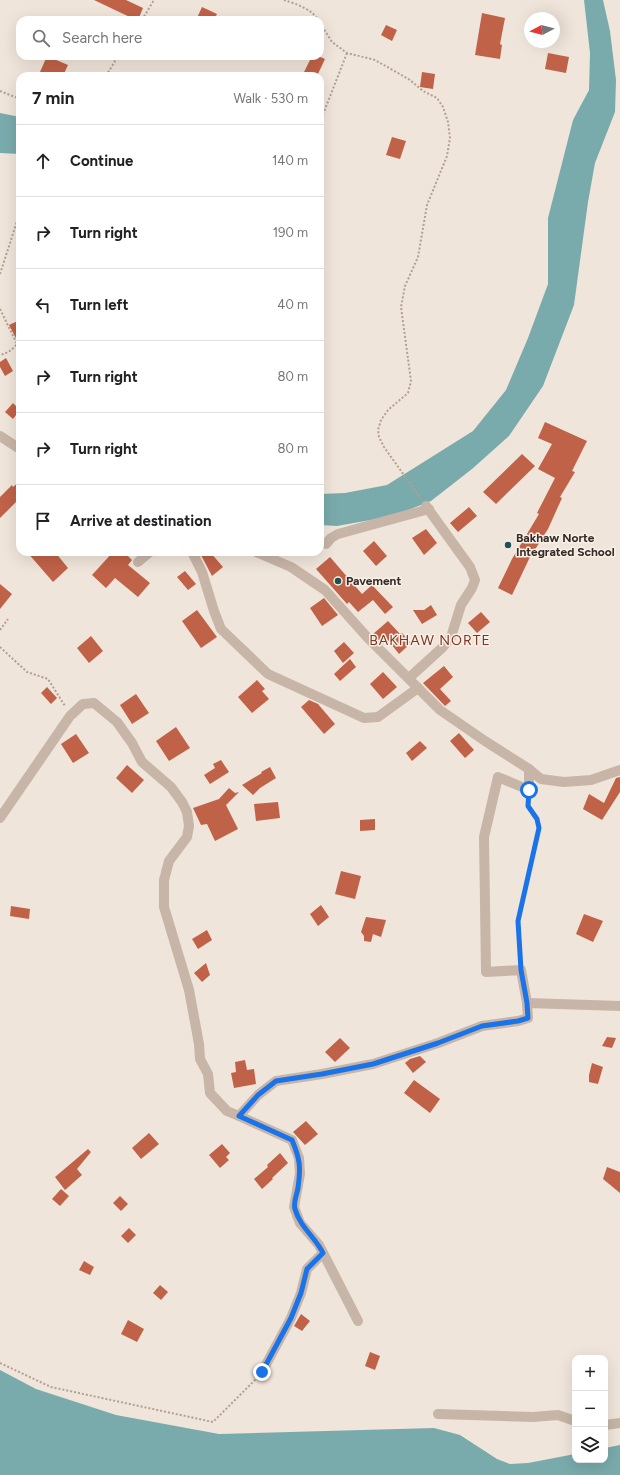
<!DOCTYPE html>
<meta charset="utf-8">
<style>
body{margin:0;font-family:Figtree,sans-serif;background:#f2f2f2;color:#202124}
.controls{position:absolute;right:12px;bottom:12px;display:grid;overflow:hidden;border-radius:8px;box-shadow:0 4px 16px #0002}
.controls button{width:36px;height:36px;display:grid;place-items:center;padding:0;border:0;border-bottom:1px solid #e0e0e0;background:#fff;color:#202124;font:20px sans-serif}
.compass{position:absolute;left:524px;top:12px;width:36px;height:36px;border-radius:50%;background:#fff;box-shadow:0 4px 16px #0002;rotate:263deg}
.stop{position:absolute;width:12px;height:12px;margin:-9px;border:3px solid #1a73e8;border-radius:50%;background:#fff}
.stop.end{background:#1a73e8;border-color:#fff;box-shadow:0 1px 4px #0008}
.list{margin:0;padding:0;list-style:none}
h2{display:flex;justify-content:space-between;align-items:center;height:52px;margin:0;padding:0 16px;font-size:17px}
h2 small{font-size:13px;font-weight:400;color:#757577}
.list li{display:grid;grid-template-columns:26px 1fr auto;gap:12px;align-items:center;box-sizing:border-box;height:72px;padding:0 16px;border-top:1px solid #e0e0e0}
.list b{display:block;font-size:15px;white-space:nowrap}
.list em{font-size:13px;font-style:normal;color:#757577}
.icon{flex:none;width:22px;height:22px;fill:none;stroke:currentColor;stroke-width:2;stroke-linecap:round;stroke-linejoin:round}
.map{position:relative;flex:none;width:620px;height:1475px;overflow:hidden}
.search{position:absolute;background:#fff;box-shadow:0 4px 16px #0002;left:16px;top:16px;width:308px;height:44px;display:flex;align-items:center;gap:10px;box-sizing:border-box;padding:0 14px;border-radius:12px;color:#757577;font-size:15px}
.panel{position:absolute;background:#fff;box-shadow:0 4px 16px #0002;left:16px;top:72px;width:308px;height:484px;border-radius:12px}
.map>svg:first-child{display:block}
</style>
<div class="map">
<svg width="620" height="1475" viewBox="0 0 620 1475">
<rect width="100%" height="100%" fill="#f0e5da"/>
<g fill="#7aabac">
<polygon points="584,0 603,0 610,31 616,80 615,112 595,163 588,202 574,305 543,386 509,436 472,469 431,501 393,516 337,526 320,525 320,494 345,493 387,485 473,431 506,390 528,338 548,284 548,218 573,120 589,90 590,53"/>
<polygon points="0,113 20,117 20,154 0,153"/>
<polygon points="0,1370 36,1389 116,1415 219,1434 434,1428 460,1435 497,1459 510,1464 528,1463 575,1454 575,1460 605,1460 605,1448 620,1445 620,1475 0,1475"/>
</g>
<g fill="#c06248">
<polygon points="94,0 126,0 143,8 138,20 136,20"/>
<polygon points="202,7 217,14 214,20 196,20"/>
<polygon points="482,13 505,18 500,44 502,45 500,59 475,55"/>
<polygon points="386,25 397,30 392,41 381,35"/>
<polygon points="548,53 569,57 566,73 545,69"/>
<polygon points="47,56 68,65 63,76 47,76 40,72"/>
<polygon points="312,56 318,56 325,59 317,76 308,76 303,74"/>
<polygon points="422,72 435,74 433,89 420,87"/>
<polygon points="392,137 406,141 400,159 386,155"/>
<polygon points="20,320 20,346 9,325"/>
<polygon points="6,358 13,371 5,376 0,367 0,362"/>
<polygon points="13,403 20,410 13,419 5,412"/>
<polygon points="545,422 587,441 572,471 575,472 560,497 562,498 548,529 529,559 512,595 498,588 512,559 539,514 537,513 555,478 538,469 552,444 538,438"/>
<polygon points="522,454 535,466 496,504 483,492"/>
<polygon points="20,481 20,498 0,518 0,497 12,485 13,487"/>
<polygon points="469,507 477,516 458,532 450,523"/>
<polygon points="426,529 437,543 424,555 412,538"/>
<polygon points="374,541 387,556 376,566 363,551"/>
<polygon points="27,552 55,552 68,568 53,582"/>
<polygon points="113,552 124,552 132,560 128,565 150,583 138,597 115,578 106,588 92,575"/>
<polygon points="204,552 210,552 223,567 212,576 201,555"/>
<polygon points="330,557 362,594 372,585 393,607 385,614 373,600 358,612 349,602 347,604 316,569"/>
<polygon points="185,571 196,584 188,590 177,577"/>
<polygon points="0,584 12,594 0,609"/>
<polygon points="324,598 338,615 322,626 310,608"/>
<polygon points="431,605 437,615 422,624 413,610 424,610"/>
<polygon points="197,610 217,637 201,648 182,621"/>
<polygon points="481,612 490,622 477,633 468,623"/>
<polygon points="388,621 400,634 402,633 411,643 399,654 388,640 383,644 373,634"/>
<polygon points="91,636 103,651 89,663 77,648"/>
<polygon points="344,642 354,653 343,663 334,651"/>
<polygon points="350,659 356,667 340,681 334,674"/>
<polygon points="444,666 453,677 440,689 451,701 445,706 423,683"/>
<polygon points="383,672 397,687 383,699 370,684"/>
<polygon points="257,680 265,689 262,691 269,699 252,713 238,697"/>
<polygon points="47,687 57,698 51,704 41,693"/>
<polygon points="136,694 149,713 132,724 120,705"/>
<polygon points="309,700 318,704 335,724 324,734 301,707"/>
<polygon points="176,727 190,748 169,761 156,741"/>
<polygon points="459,733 474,750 465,758 450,741"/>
<polygon points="76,734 89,753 73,763 61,744"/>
<polygon points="420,741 427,748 412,761 406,753"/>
<polygon points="221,760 229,772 210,784 204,775 215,768 213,764"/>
<polygon points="127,765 144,780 132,793 116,778"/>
<polygon points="270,767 276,778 260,788 253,795 242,785 262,773 261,772"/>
<polygon points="620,777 620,792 602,820 583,809 589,794 604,803 616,778"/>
<polygon points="229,788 235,793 239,792 226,805 238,829 215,841 207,824 201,825 193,808 219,799"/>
<polygon points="278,802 280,818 256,821 254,804"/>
<polygon points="375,819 375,830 360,831 360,820"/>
<polygon points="341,871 361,876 355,899 335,894"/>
<polygon points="321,905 329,917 318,926 310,914"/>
<polygon points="11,906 30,909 29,919 10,916"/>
<polygon points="584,914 603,921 593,942 576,934"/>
<polygon points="366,917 386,920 381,937 373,934 371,942 364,941 364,936 361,932"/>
<polygon points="207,930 212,940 198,949 192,939"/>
<polygon points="206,963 210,975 202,982 194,973"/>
<polygon points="607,1037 616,1038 612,1048 602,1046"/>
<polygon points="340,1038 350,1048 335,1062 325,1052"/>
<polygon points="420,1056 426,1062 413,1073 405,1063 410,1059"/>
<polygon points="245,1060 247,1070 254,1069 256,1084 234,1088 231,1073 236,1072 235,1062"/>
<polygon points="592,1063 603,1067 598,1084 589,1082 589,1075"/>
<polygon points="414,1080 440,1099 430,1113 404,1093"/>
<polygon points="306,1121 318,1134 305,1145 293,1132"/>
<polygon points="149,1133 159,1144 141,1159 132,1148"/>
<polygon points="222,1144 230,1153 226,1157 229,1160 220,1168 209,1155"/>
<polygon points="88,1149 91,1152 77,1169 82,1175 65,1190 55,1177"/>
<polygon points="280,1153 288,1163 272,1178 273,1179 262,1189 254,1179 268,1167 267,1165"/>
<polygon points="607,1167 620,1172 620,1193 603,1179"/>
<polygon points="61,1189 69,1196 60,1206 52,1199"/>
<polygon points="120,1196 128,1204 121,1211 113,1203"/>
<polygon points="129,1228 136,1235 128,1243 121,1236"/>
<polygon points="84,1261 94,1267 90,1275 79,1270"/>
<polygon points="160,1285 168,1292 161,1300 153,1293"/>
<polygon points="301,1314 310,1321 302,1331 294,1326"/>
<polygon points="128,1320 144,1329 137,1342 121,1334"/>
<polygon points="370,1352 380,1356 375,1370 365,1366"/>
</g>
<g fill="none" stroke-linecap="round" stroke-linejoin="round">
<g stroke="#b39f91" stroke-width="2" stroke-dasharray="2 2" stroke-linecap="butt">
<path d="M284,0C296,4 312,9 318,20"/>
<polyline points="142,20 154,0"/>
<polyline points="320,23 332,42 347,53 375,60 410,80 423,91 437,98 443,107 448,122 450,138 447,156 427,205 418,257 405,286 401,307 411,381 408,393 388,410 381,420 378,430 379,437 384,447 421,499"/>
<polyline points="106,76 118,56"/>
<polyline points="0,91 20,99"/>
<polyline points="320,122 347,53"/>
<polyline points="0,274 20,212"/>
<path d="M0,309L17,344C12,350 8,353 0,355"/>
<polyline points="0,630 8,619"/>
<polyline points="0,647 27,672 48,679 65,706"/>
<polyline points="521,961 518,921 539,824 537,819 528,806 528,799"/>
<polyline points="0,1363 51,1387 213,1422 256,1379"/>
</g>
<g stroke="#c7b5a7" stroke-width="10">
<polyline points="0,436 20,449"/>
<polyline points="326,544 331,538 338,534 429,509"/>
<polyline points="192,552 202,572 214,611 221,629 268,674 364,718 378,717 418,688"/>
<polyline points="256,552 291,567 325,590 367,637 440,710 485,741 529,769 541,779 564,782 591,780 620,770"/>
<polyline points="138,562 150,552"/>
<polyline points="409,678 443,647 451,637 461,605 472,588 475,580 470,567 426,506"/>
<polyline points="0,818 70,716 83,704 94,703 117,722 132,743 142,762 171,787 182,802 187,812 189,826 187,837 169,861 164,880 164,907 189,990 199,1044 200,1059 208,1074 210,1093 227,1111 239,1116 258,1095 276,1081 322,1074 373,1064 438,1043 482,1026 518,1021 528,1018 527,1003 521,970 486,972 484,837 498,777 529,790 529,769"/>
<polyline points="527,1003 620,1006"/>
<polyline points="239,1116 292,1140 299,1158 300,1174 294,1207 300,1223 319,1245 358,1321"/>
<polyline points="262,1372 291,1318 301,1293 307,1269 323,1253"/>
<polyline points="438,1414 533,1417 558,1415 575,1421"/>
<polyline points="605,1425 620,1423"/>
</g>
</g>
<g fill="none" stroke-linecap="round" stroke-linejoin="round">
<path stroke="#1a73e8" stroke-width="5" d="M262,1372L291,1318L301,1293L307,1269L323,1253C315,1237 300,1227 295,1209C293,1203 297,1194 298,1188C301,1167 300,1159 292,1140L239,1116L258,1095L276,1081L322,1074L373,1064L438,1043L482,1026L518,1021L528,1018L527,1003L521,970L518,921L539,828L537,819L528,806L529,790"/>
</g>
<g fill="#1f5153" stroke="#f8efe6" stroke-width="1.5">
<circle cx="508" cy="545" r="4"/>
<circle cx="338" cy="581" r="4"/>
</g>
<g text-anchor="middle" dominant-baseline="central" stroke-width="3" stroke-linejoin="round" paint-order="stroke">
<g font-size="12" font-weight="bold" fill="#342b27" stroke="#f8efe6" text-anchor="start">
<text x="516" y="538">Bakhaw Norte<tspan x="516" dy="14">Integrated School</tspan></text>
<text x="346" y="581">Pavement</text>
</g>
<g font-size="14" letter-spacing="1" fill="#7f3724" stroke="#f8efe6">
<text x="430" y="640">BAKHAW NORTE</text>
</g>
</g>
</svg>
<div class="controls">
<button>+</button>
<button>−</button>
<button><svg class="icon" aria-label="layers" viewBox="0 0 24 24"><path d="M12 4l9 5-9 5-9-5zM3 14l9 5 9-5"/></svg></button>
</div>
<svg class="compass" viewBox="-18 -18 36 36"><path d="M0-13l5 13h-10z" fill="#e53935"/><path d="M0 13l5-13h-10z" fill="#757577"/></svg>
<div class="stop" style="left:529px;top:790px"></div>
<div class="stop end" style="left:262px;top:1372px"></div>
<div class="search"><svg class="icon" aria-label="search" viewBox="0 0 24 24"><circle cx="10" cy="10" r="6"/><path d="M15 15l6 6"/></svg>Search here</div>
<section class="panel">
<h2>7 min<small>Walk · 530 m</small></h2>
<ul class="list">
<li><svg class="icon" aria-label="ahead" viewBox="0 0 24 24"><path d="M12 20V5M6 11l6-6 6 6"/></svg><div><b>Continue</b></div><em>140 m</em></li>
<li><svg class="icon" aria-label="right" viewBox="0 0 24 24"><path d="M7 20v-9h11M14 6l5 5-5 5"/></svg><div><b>Turn right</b></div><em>190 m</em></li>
<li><svg class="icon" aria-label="left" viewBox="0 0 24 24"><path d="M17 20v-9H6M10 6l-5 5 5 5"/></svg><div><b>Turn left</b></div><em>40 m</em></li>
<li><svg class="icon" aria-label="right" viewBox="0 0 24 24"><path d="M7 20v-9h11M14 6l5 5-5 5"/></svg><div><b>Turn right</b></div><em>80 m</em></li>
<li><svg class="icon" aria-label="right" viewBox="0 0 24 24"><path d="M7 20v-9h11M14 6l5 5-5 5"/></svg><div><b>Turn right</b></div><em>80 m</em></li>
<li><svg class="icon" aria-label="arrive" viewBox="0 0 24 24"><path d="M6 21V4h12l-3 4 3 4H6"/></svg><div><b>Arrive at destination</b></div></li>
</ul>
</section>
</div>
